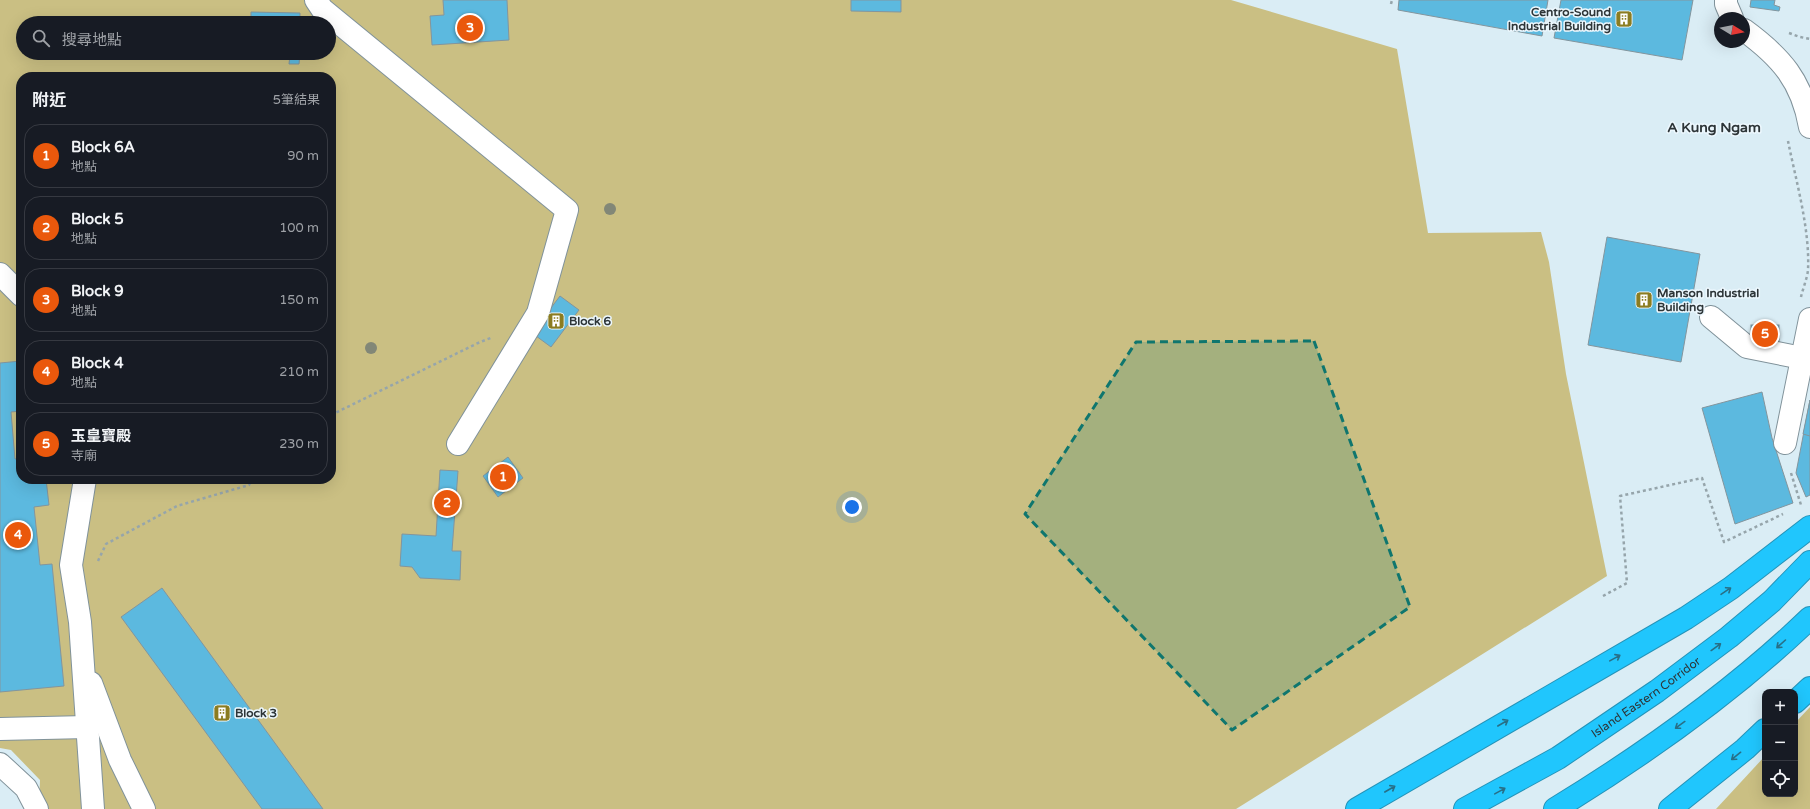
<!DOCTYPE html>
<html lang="zh-TW">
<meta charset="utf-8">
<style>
body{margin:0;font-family:"Varela Round","Noto Sans TC",sans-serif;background:#20242c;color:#f1f3f6}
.controls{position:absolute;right:12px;bottom:12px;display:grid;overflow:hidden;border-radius:8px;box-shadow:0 4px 16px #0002}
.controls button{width:36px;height:36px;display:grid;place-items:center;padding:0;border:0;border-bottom:1px solid #363941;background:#171b24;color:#f1f3f6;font:20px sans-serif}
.compass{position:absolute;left:1714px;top:12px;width:36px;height:36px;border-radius:50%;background:#171b24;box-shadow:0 4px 16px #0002;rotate:100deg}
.you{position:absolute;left:852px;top:507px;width:14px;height:14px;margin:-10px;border:3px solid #fff;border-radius:50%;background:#1a73e8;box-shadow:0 0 0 6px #1a73e833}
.badge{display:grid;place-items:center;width:26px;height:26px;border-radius:50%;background:#ea580c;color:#fff;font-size:13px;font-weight:700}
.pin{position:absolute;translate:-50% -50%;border:2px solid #fff;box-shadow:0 1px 4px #0006}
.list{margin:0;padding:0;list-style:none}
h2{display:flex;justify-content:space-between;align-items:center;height:52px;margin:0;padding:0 16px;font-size:17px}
h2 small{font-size:13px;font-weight:400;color:#9ea1a6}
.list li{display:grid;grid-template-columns:26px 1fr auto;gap:12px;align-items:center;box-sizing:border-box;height:64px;margin:0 8px 8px;padding:0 8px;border:1px solid #363941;border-radius:16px}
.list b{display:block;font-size:15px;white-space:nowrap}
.list p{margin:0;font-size:13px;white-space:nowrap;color:#9ea1a6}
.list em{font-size:13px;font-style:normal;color:#9ea1a6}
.icon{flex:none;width:22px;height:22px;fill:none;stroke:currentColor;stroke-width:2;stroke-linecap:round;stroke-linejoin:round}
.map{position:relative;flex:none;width:1810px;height:809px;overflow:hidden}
.search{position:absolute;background:#171b24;box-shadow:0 4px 16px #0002;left:16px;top:16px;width:320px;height:44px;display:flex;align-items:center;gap:10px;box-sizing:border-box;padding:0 14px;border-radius:22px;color:#9ea1a6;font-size:15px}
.panel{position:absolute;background:#171b24;box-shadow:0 4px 16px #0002;left:16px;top:72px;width:320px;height:412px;border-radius:16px}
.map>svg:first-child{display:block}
</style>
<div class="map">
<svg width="1810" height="809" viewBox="0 0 1810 809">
<rect width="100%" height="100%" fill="#daedf5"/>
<g fill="#cabf83" fill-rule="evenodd">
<path d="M0,0H1231L1397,49L1428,233L1541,232L1549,262L1566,374L1607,576L1236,809H39L40,780L11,750L0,748ZM23,23H329V53H23ZM21,77H331V479H21Z"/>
<polygon points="1810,707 1810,809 1716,809 1765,756 1765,794 1795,794 1795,723"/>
</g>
<g fill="#5cb9df" stroke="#83959d">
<polygon points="443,0 507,0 509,40 432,45 430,16 444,15"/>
<polygon points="851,0 901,0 901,12 851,11"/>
<polygon points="1399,0 1548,0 1542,36 1398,10"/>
<polygon points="1561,0 1693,0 1682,60 1554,38"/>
<polygon points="1751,0 1775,0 1774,5 1780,7 1779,11 1750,7"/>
<polygon points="251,12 300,13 300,23 251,23"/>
<polygon points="251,53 300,53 299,64 289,64 290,55 251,55"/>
<polygon points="1607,237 1700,254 1681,362 1588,345"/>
<polygon points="560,296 579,310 551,347 532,333"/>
<rect x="1751" y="325" width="28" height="18"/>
<polygon points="21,361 21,411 11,412 15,459 21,458 21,479 46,479 49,505 34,507 40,565 52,564 64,686 0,692 0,363"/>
<polygon points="1762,392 1772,438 1793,503 1735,524 1702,408"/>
<polygon points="1810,400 1810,495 1806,497 1796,473"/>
<polygon points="1810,400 1810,436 1803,434"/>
<polygon points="508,457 523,478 498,497 483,476"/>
<polygon points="440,470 458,471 452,551 461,551 460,580 420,578 412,567 400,566 402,534 436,536"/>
<polygon points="162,588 323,809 262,809 121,617"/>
</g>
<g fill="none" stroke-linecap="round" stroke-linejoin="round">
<g stroke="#80929a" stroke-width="24">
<g id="minor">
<polyline points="316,0 322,9 567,210 538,313 458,444"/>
<polyline points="1726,0 1726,4 1732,18"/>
<path d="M1744,30C1781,57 1802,81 1810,127"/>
<polyline points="0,274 21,295"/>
<polyline points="1711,317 1747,347 1802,358"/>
<polyline points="1785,443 1810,319"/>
<polyline points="85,479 71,565 80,622 93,809"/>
<polyline points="91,683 120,760 144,809"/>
<polyline points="0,729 87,727"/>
<polyline points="0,764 26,788 37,809"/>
</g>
</g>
<g stroke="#2593b8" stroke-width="24">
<g id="highway">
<polyline points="1795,702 1810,688"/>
<polyline points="1357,809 1686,618 1731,588 1810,527"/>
<path id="s1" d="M1465,809L1558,758L1657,691L1729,637L1772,601L1810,562"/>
<path d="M1555,809C1645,754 1734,691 1810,618"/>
<polyline points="1670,809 1745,749 1765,730"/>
</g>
</g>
<g stroke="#96a5ab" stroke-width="2.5" stroke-dasharray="3 3" stroke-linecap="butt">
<polyline points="1391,4 1392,0"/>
<polyline points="1789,33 1800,37 1810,39"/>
<path d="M1788,141C1796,181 1810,229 1808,270C1807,279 1803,288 1801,297"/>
<polyline points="331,415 478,343 493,337"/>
<polyline points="1791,473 1801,505"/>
<polyline points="98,561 106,544 177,506 249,485 252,479"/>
<polyline points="1603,596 1627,583 1620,496 1702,478 1724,542 1783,514"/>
</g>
<use href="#minor" stroke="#fff" stroke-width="22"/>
<use href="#highway" stroke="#20c6fd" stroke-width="22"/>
</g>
<g fill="#828777">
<circle cx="610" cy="209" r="6"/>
<circle cx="371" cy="348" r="6"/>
</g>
<defs><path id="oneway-shaft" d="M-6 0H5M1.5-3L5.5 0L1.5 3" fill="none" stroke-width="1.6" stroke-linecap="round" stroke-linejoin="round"/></defs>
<g stroke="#286f87">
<use href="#oneway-shaft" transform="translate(1726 591) rotate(-34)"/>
<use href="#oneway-shaft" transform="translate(1781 644) rotate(138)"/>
<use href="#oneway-shaft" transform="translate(1716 647) rotate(-36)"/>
<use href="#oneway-shaft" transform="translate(1615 658) rotate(-29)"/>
<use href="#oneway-shaft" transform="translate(1503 723) rotate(-30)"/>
<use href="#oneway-shaft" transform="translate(1680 725) rotate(144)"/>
<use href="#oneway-shaft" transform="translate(1736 756) rotate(141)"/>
<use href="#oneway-shaft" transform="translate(1390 789) rotate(-30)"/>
<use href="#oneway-shaft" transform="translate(1500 791) rotate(-29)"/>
</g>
<path fill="#0f766e" fill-opacity="0.2" stroke="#0f766e" stroke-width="3" stroke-dasharray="8 5" stroke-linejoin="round" d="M1314,341L1410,607L1232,730L1025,514L1136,342Z"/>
<defs>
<g id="building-square" transform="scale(0.9)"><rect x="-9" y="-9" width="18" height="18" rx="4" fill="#8b7c21" stroke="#edf8fe"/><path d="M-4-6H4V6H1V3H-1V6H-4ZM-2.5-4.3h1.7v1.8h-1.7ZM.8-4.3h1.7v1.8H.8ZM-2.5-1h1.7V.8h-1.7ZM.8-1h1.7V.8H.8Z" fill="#fff"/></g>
</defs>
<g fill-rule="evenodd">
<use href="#building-square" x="1624" y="19"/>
<use href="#building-square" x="1644" y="300"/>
<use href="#building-square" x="556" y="321"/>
<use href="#building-square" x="222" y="713"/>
</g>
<g text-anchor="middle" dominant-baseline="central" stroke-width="3" stroke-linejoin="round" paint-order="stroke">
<g font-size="12" font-weight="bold" fill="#2d3538" stroke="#edf8fe" text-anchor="start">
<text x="1611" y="12" text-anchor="end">Centro-Sound<tspan x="1611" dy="14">Industrial Building</tspan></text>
<text x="1657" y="293">Manson Industrial<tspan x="1657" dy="14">Building</tspan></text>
<text x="569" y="321">Block 6</text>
<text x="235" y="713">Block 3</text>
</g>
<g font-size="12" fill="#2d3538" stroke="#edf8fe">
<text stroke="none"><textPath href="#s1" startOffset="213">Island Eastern Corridor</textPath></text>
</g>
<g font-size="14" font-weight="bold" fill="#2d3538" stroke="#edf8fe">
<text x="1714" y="127">A Kung Ngam</text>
</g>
</g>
</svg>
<div class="controls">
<button>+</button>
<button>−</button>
<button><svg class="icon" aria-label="locate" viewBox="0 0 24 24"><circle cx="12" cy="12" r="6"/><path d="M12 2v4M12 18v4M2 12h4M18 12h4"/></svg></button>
</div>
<svg class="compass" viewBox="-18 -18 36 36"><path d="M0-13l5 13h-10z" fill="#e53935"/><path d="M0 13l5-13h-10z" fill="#9ea1a6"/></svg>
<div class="you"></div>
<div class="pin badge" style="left:503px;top:477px">1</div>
<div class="pin badge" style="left:447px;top:503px">2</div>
<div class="pin badge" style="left:470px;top:28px">3</div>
<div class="pin badge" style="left:18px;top:535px">4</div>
<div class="pin badge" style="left:1765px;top:334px">5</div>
<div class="search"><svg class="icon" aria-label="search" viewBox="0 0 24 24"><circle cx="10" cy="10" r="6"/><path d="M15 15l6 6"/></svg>搜尋地點</div>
<section class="panel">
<h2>附近<small>5筆結果</small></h2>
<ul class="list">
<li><span class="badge">1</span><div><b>Block 6A</b><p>地點</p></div><em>90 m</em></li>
<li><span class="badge">2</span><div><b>Block 5</b><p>地點</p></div><em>100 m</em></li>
<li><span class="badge">3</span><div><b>Block 9</b><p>地點</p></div><em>150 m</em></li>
<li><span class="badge">4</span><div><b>Block 4</b><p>地點</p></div><em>210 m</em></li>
<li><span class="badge">5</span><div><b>玉皇寶殿</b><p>寺廟</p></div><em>230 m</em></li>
</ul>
</section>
</div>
